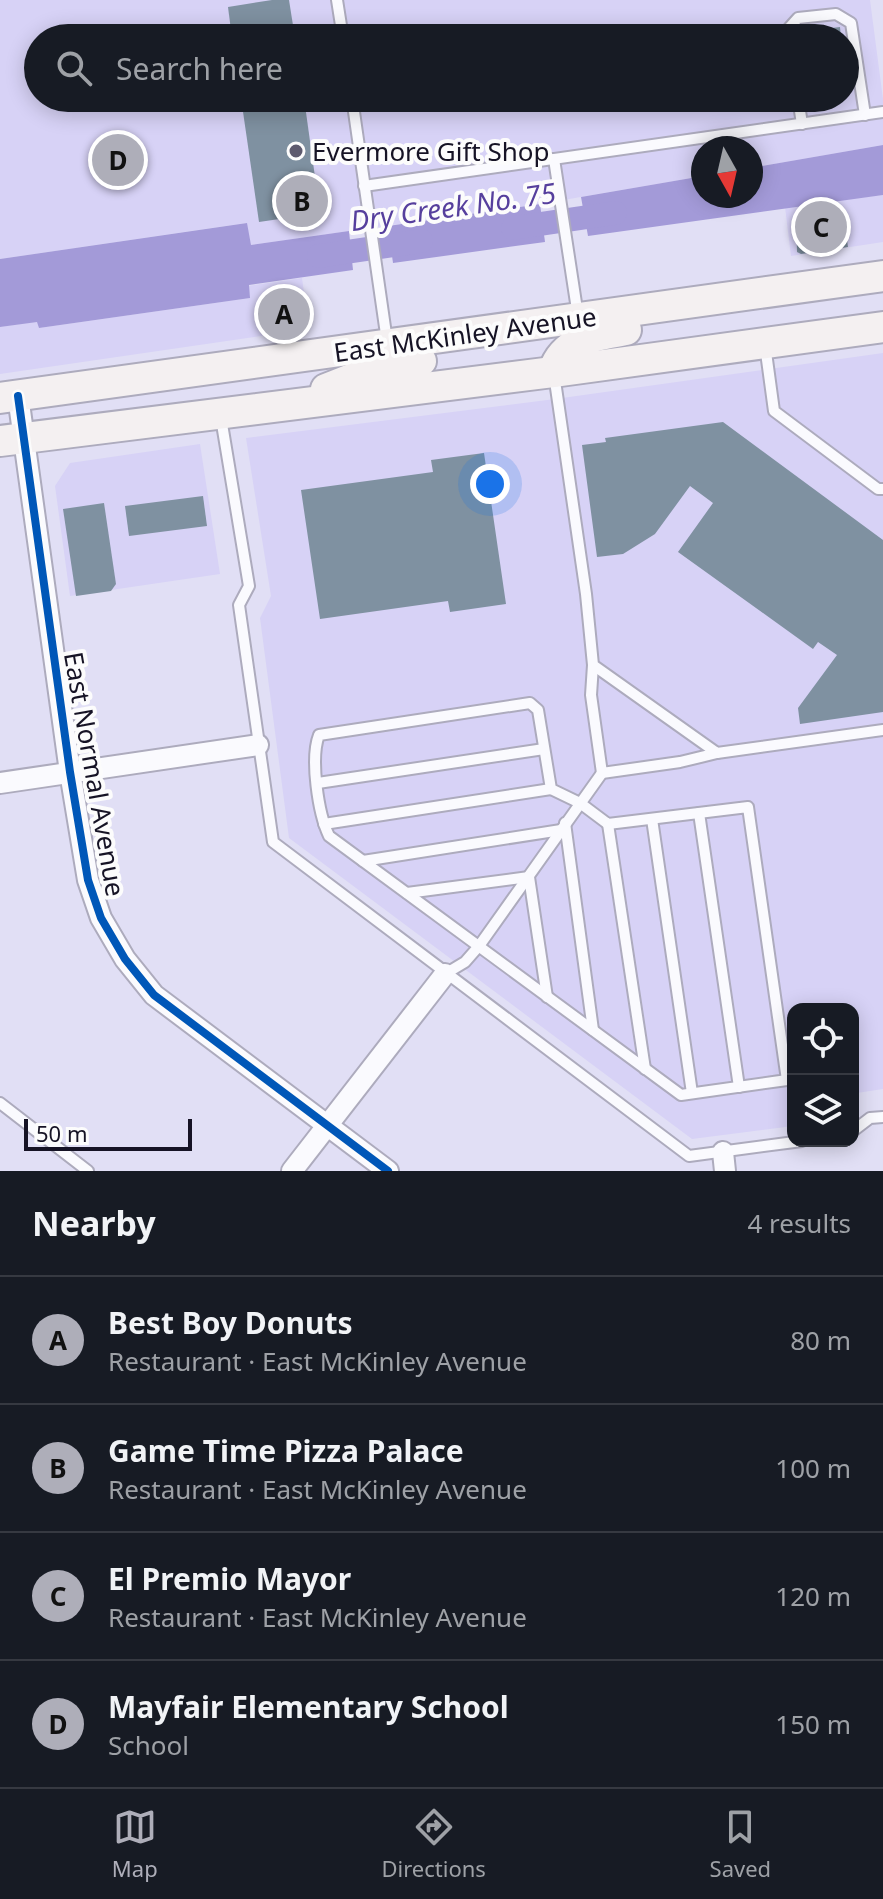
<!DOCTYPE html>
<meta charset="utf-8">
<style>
body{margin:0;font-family:"Noto Sans",sans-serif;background:#20242c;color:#f1f3f6}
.controls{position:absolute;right:24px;bottom:24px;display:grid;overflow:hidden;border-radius:16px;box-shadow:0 4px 20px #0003}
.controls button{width:72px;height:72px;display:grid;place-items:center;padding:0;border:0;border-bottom:2px solid #363941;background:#171b24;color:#f1f3f6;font:40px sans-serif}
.compass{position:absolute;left:691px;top:136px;width:72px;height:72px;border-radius:50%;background:#171b24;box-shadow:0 4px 20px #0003;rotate:172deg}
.scale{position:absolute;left:24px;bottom:20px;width:168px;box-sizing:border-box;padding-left:8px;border:4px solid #161325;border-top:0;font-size:22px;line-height:28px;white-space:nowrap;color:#161325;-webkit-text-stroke:6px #fcfcfc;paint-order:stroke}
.you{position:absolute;left:490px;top:484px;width:28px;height:28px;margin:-20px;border:6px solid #fff;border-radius:50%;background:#1a73e8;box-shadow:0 0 0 12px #1a73e833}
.badge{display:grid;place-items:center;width:52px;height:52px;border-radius:50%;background:#aeaeb9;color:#111;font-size:26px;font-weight:700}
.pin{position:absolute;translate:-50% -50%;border:4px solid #fff;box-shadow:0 2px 8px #0006}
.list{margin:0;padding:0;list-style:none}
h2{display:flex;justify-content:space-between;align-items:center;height:104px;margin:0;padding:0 32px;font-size:34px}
h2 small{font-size:26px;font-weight:400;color:#9ea1a6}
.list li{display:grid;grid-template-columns:52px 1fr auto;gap:24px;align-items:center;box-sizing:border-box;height:128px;padding:0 32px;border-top:2px solid #363941}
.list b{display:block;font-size:30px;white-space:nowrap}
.list p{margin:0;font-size:26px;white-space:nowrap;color:#9ea1a6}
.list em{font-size:26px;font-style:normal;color:#9ea1a6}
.icon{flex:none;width:44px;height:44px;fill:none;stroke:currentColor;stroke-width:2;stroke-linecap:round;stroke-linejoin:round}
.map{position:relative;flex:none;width:883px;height:1171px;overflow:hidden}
.search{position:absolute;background:#171b24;box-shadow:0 4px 20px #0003;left:24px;right:24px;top:24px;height:88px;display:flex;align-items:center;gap:20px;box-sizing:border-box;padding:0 28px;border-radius:44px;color:#9ea1a6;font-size:30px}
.sheet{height:616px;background:#171b24}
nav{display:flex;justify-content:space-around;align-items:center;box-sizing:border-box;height:112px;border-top:2px solid #363941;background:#171b24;font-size:22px;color:#9ea1a6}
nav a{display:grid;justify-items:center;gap:4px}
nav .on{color:#aeaeb9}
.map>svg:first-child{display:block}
</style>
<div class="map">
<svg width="883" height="1171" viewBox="0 0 883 1171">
<rect width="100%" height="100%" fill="#e1dff5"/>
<g fill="#d7d2f6" fill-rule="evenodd">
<path d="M0,0H870L883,99V145L751,168V148H703V176L540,204L251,245L246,223L0,259ZM38,38H845V98H38Z"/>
<polygon points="883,195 883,242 791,256 785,207"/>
<polygon points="302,278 309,329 0,374 0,327 38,321 39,328 250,298 248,286"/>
<polygon points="883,353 883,1089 857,1093 853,1100 853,1009 793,1009 793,1126 692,1139 289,838 260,618 271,596 246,438 555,399"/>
<polygon points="200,444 220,574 70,596 55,486 70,463"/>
</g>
<g fill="#a39ad8">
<polygon points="883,145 883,195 588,236 581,197 703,176 703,196 751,196 751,168"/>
<polygon points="540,204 545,242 393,263 388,226"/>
<polygon points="247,223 251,245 349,231 353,270 249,285 250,298 39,328 37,322 0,327 0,259"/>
</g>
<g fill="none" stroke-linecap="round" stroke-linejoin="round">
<g stroke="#a39ad8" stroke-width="24">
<polyline points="513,228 615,213"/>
<polyline points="319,256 421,241"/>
</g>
</g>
<g fill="#7f91a1">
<polygon points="272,0 289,0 295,38 232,38 228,7"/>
<polygon points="840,27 841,38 800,38 799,32"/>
<polygon points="241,98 304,98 320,213 259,222"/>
<polygon points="843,213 848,247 801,254 797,252 796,219"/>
<polygon points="304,294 308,328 265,334 260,300"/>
<polygon points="723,422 883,540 883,712 800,724 798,708 837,655 818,642 813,649 678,552 713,503 690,486 655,534 623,554 597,557 582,445 606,442 605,438"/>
<polygon points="484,453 506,604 450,612 448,601 320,619 301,490 433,472 431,460"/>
<polygon points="203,496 207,526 129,536 125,506"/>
<polygon points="104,503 116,584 111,591 76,596 63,509"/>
</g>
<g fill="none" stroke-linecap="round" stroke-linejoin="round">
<g stroke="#adabbd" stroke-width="14">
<g id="lane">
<polyline points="337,0 343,38"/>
<polyline points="788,38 789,28 798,18 836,14 851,23 865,115"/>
<polyline points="352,98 387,341"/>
<polyline points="798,98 802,124"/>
<polyline points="554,159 578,316"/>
<polyline points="364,186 883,112"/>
<polyline points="765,345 774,411 878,489 883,489"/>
<polyline points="554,374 586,594 593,665 717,753 883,730"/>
<polyline points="221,418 249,586 239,605 273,842 689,1156 802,1141"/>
<polyline points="593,665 591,695 602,773 680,762 717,753"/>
<path d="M530,703L538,710L551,789L580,803L608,824L748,807L787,1080L681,1095L329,836C318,813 310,758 319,735Z"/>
<polyline points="318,783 544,749"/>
<polyline points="699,813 739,1087"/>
<polyline points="652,819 692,1093"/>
<polyline points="565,823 593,1030"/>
<polyline points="324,824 551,789"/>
<polyline points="608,824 645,1069"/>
<polyline points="363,861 561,830"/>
<polyline points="407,893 529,877 547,997"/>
<polyline points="445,974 465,962 479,946 602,773"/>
<polyline points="0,1103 88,1171"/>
<polyline points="853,1131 870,1118 883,1117"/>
</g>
</g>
<g stroke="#adabbd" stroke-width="24">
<g id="street">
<polyline points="18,396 70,772 88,880 101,918 125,959 154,995 388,1171"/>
<polyline points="0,783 258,745"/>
<polyline points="723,1152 725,1171"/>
<polyline points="292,1171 445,974"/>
</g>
</g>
<g stroke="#adabbd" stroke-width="34">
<g id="secondary">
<path d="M553,372C564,339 596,335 626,330"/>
<polyline points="326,389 382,367 421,361"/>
<polyline points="0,398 883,276"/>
<polyline points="0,441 553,372 883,327"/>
</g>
</g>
<use href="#lane" stroke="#fafafe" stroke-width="10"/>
<use href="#street" stroke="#fafafe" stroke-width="20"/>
<use href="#secondary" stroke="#f4f0f1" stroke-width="30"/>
<g stroke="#fcfcfc" stroke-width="13">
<polyline id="cycleway" points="18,396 70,772 88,880 101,918 125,959 154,995 388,1171"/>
</g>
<use href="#cycleway" stroke="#0057b8" stroke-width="8"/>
</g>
<circle fill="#5d5a6e" stroke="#fcfcfc" stroke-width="3" cx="296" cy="151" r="8"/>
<g text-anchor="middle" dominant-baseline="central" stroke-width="8" stroke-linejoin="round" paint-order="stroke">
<g font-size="26" fill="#161325" stroke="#fcfcfc" text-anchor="start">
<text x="312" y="151">Evermore Gift Shop</text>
</g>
<g font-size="26" fill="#161325" stroke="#fcfcfc">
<text transform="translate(465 334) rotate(-8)">East McKinley Avenue</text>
<text transform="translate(95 774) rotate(80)">East Normal Avenue</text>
</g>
<g font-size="28" font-style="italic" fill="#563f9d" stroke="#fcfcfc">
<text transform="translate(453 206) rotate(-8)">Dry Creek No. 75</text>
</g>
</g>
</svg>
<div class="controls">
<button><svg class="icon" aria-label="locate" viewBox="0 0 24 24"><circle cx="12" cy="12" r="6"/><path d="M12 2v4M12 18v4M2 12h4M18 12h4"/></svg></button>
<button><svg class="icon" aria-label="layers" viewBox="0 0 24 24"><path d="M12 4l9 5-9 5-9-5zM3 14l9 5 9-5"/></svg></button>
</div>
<svg class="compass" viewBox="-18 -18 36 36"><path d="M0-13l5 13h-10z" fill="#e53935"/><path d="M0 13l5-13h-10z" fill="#9ea1a6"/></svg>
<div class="scale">50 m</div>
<div class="you"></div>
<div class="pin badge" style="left:284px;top:314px">A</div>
<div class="pin badge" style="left:302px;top:201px">B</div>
<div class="pin badge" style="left:821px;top:227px">C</div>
<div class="pin badge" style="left:118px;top:160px">D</div>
<div class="search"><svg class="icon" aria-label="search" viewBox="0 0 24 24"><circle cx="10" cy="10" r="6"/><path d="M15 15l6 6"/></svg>Search here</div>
</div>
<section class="sheet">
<h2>Nearby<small>4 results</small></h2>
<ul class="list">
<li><span class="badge">A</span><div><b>Best Boy Donuts</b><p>Restaurant · East McKinley Avenue</p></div><em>80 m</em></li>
<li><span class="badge">B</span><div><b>Game Time Pizza Palace</b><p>Restaurant · East McKinley Avenue</p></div><em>100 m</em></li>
<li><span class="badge">C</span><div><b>El Premio Mayor</b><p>Restaurant · East McKinley Avenue</p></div><em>120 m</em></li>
<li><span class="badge">D</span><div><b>Mayfair Elementary School</b><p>School</p></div><em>150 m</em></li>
</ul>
</section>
<nav>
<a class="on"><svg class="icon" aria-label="map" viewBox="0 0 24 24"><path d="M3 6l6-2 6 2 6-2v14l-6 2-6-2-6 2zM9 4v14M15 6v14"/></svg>Map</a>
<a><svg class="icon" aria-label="directions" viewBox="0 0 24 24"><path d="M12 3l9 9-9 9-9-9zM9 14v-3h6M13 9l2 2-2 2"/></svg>Directions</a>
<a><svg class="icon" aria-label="saved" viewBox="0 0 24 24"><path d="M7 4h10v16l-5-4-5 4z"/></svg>Saved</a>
</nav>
